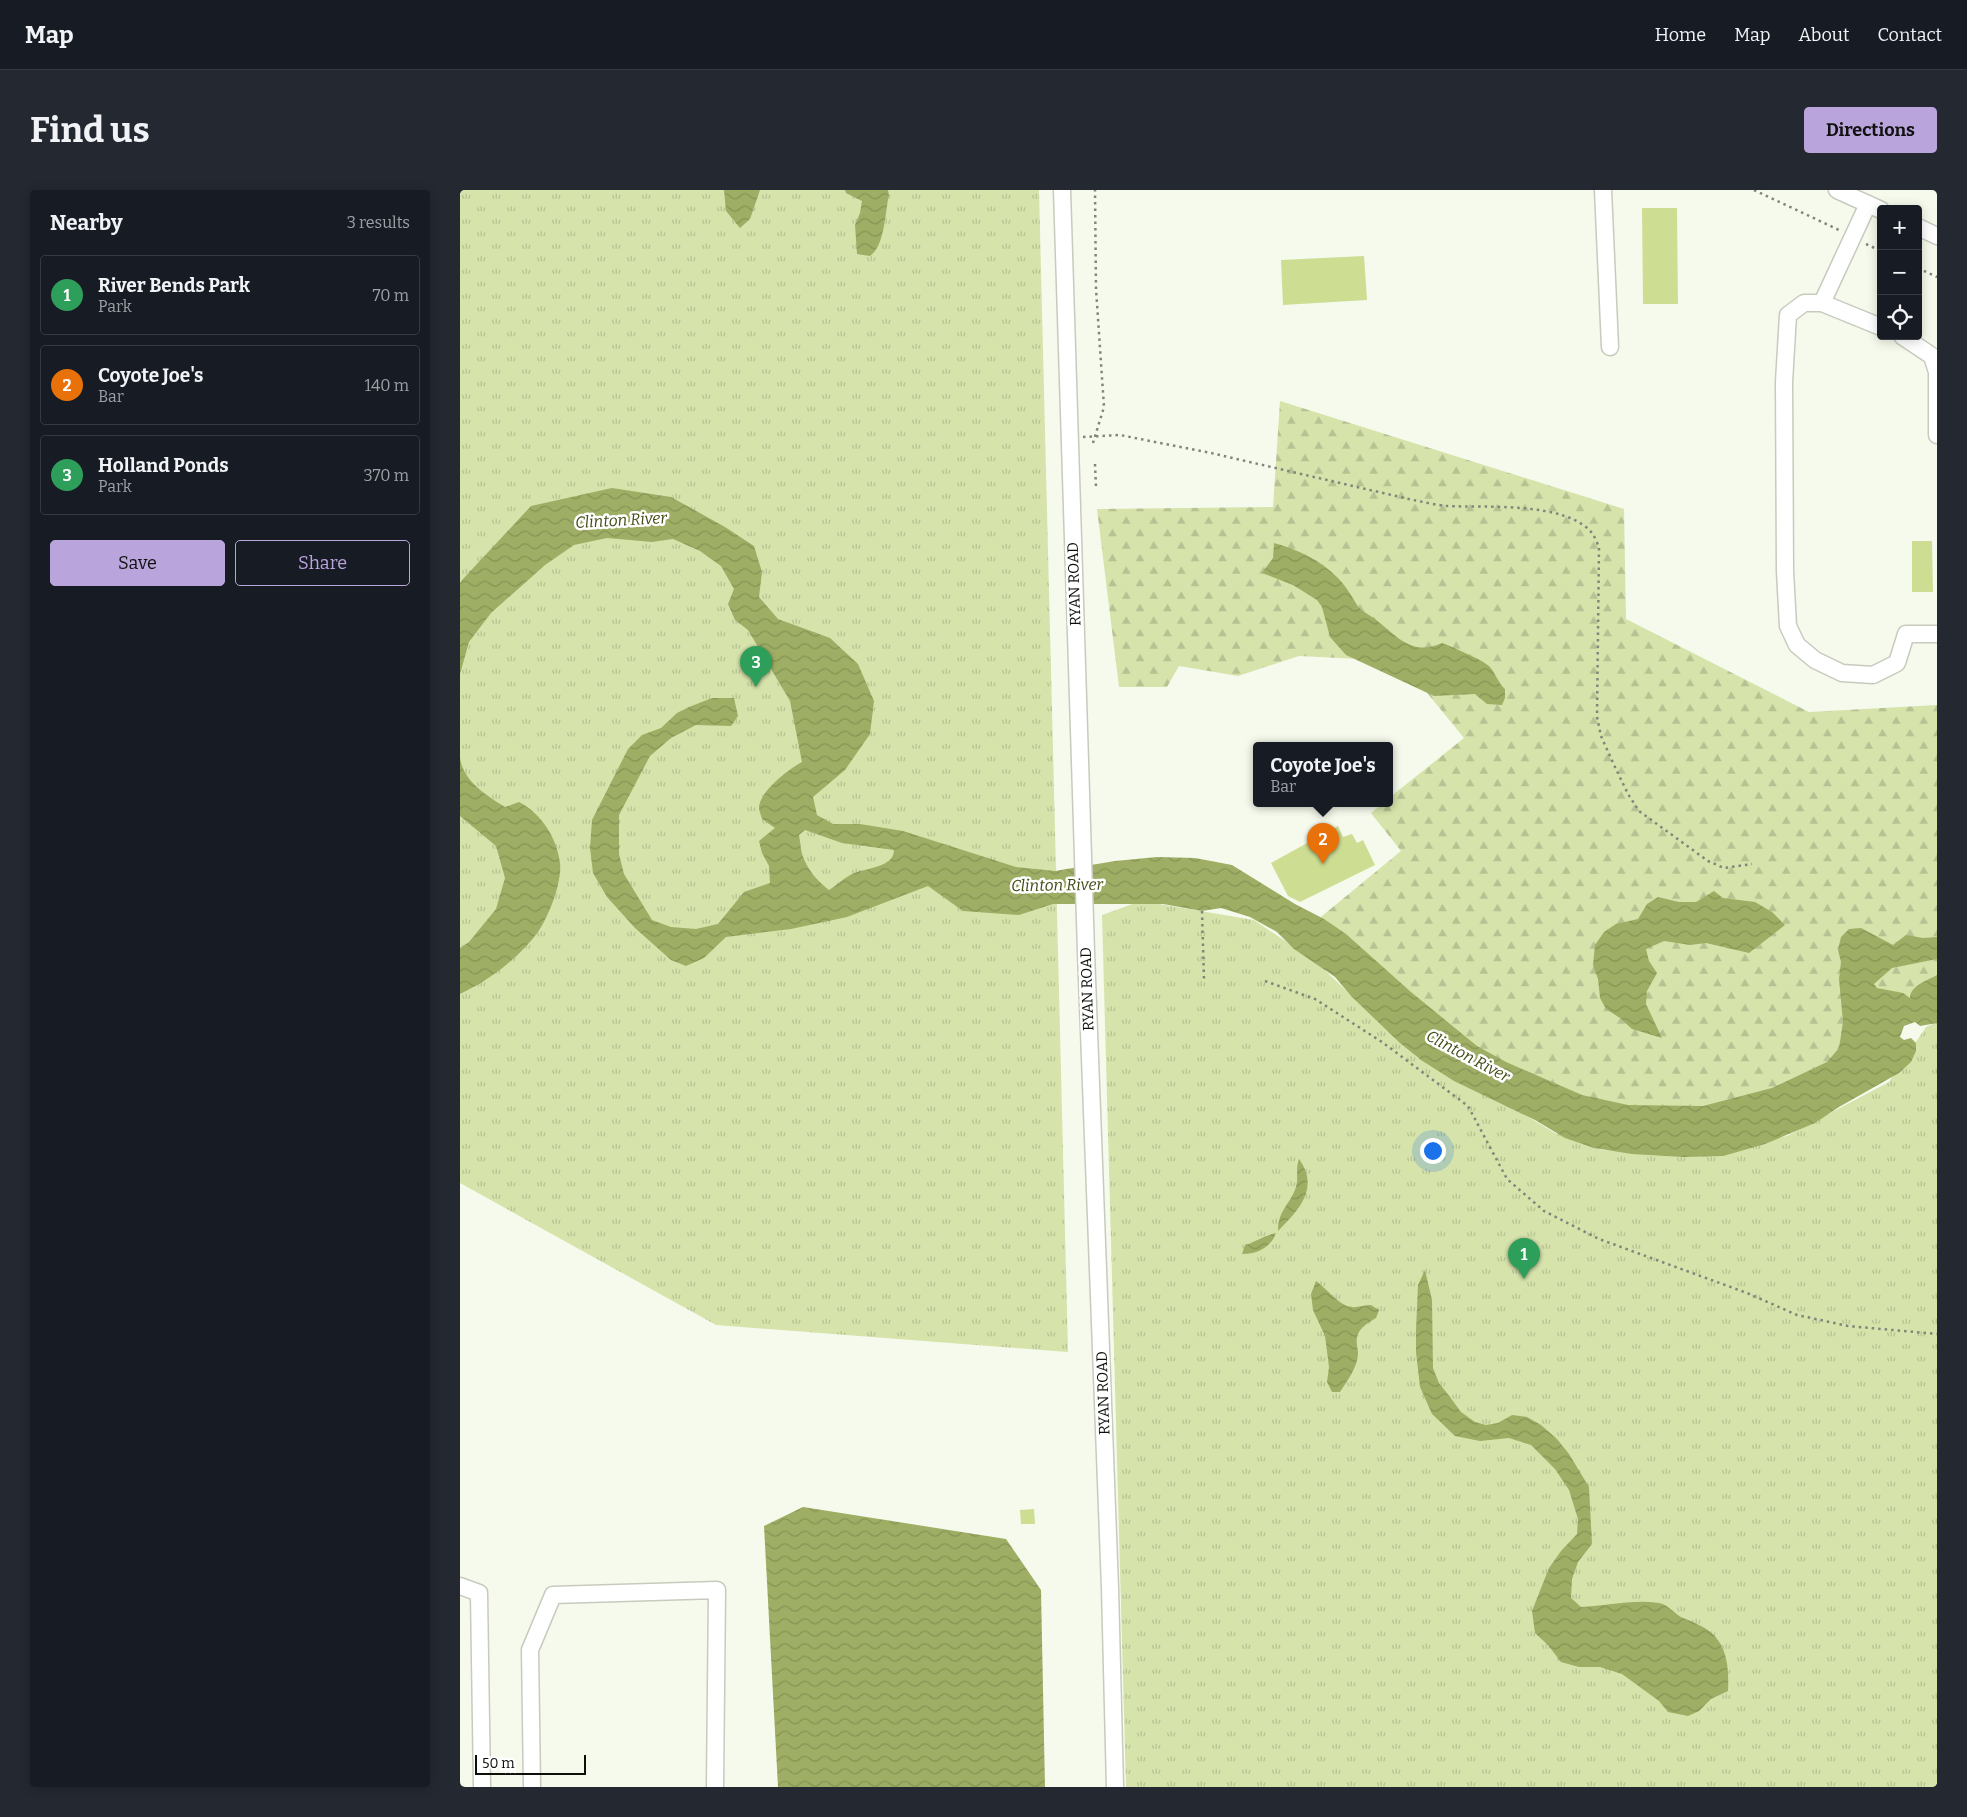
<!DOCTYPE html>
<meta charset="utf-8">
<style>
body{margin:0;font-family:Bitter,serif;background:#242831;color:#f1f3f6}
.controls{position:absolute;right:15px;top:15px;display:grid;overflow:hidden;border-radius:5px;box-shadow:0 2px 12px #0003}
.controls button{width:45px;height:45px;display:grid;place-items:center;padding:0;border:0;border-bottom:1px solid #363941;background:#171b24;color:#f1f3f6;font:25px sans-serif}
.scale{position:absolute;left:15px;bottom:12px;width:111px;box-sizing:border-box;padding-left:5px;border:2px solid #0e0f0a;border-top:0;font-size:14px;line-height:18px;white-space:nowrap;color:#0e0f0a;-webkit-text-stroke:4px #fff;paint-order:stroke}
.you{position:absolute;left:972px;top:960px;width:18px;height:18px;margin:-12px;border:4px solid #fff;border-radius:50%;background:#1a73e8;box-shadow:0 0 0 8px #1a73e833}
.badge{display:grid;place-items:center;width:32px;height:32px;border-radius:50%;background:#b9a4db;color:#fff;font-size:16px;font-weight:700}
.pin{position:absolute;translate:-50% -41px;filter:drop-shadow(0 1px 2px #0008)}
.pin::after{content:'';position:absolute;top:26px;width:18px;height:15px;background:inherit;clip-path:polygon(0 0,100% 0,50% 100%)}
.popup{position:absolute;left:793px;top:552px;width:140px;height:65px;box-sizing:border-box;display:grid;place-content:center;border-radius:5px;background:#171b24;filter:drop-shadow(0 1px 4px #0005);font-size:16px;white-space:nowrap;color:#9ea1a6}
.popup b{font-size:19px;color:#f1f3f6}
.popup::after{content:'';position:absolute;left:50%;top:100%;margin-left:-10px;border:10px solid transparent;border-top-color:#171b24}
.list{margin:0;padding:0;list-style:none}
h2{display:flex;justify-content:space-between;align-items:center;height:65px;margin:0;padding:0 20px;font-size:21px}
h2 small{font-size:16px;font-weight:400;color:#9ea1a6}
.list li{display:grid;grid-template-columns:32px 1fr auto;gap:15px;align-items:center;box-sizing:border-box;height:80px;margin:0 10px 10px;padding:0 10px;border:1px solid #363941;border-radius:5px}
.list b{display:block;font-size:19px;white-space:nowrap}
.list p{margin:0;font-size:16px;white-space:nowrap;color:#9ea1a6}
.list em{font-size:16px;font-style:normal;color:#9ea1a6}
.actions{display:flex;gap:10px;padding:15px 20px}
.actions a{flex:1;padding:11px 0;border:1px solid #b9a4db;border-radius:5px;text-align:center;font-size:18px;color:#b9a4db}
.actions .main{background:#b9a4db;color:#111}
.icon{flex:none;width:28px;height:28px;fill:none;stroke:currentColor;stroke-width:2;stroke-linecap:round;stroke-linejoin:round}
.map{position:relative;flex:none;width:1477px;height:1597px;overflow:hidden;border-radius:5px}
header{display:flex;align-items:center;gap:30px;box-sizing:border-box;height:70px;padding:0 25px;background:#171b24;border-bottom:1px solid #363941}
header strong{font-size:24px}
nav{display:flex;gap:28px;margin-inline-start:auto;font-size:18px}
.intro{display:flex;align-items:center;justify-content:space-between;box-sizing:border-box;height:120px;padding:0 30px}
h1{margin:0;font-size:35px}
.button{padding:12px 22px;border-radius:5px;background:#b9a4db;color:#111;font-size:18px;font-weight:700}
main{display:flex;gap:30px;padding:0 30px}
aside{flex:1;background:#171b24;border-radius:5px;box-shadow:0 2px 12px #0003}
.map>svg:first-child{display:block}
</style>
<header>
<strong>Map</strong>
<nav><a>Home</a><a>Map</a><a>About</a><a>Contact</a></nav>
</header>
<div class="intro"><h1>Find us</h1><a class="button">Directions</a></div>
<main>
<aside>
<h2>Nearby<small>3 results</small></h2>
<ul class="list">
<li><span class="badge" style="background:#2e9e5b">1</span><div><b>River Bends Park</b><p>Park</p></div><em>70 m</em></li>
<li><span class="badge" style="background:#e8710a">2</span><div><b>Coyote Joe's</b><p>Bar</p></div><em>140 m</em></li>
<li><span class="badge" style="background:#2e9e5b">3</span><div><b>Holland Ponds</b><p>Park</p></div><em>370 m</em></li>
</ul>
<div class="actions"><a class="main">Save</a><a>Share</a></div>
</aside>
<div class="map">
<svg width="1477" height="1597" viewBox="0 0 1477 1597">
<defs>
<pattern id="forest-firs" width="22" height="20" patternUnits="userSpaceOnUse" patternTransform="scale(1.25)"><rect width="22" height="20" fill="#d6e3ab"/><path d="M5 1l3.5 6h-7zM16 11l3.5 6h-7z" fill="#b6c292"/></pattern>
<pattern id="park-tufts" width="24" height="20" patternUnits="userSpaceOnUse" patternTransform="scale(1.25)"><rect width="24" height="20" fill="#d6e3ab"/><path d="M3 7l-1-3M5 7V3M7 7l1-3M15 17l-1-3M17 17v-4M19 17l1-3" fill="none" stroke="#b6c292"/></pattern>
<pattern id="water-waves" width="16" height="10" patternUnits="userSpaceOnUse" patternTransform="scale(1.25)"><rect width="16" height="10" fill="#9eae64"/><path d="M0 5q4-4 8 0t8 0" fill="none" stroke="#879455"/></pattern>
</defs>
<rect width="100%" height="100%" fill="#f6faec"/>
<polygon fill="url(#forest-firs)" points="820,211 1164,319 1166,429 1349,522 1477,515 1477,811 1322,918 1169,943 1004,873 845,740 941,661 911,623 923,613 929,613 929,608 1004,548 941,471 839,466 778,486 719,476 707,497 659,497 637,319 813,317"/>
<g fill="url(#park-tufts)">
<polygon points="0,0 579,0 608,1162 256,1135 0,993"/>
<polygon points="681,711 794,730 856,772 957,867 1020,898 1095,943 1142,960 1227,965 1327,946 1429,892 1466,837 1477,832 1477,1597 666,1597 642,725"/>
</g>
<g fill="url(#water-waves)" fill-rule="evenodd">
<polygon points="264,0 300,0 290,29 280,38 266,21"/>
<path d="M385,0H428L429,5C425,22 425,56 410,66L397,64L395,35L400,23L402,11L386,3Z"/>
<path d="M152,298L211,307L265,337L294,356L302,382L299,407L318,429L370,448L398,474L414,511L410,544L385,580L353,607L357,625L373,634H400L443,641L556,677L595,681L655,671L697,667L735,668L772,675L835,714L864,729L886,744L951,802L1017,856L1046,872L1122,905L1168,915L1243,916L1312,898L1367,872L1379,858L1383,832L1379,789L1381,772L1378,760L1381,747L1389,739L1401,738L1433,755L1446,745L1463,748L1477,747V769L1432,778L1414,794L1417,798L1443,803L1450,808C1450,796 1468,790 1477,785V833L1460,836L1455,832L1444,836L1440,847L1444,850L1451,848L1456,853V861L1451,872L1439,883L1379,917L1355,933L1305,954L1263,966L1223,967L1172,964L1134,958L1105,948L1075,930L994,891L961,870L940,853L892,807L875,787L834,759L817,742L790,727L761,718L742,721L703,714H593L559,725L503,721L468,696L387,727L331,739L266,747L244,768L226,776L211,770L175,738L147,707L133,683L130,658L132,630L168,559L182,545L201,538L217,523L229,517L252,508H274L278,526L271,536L236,535L211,548L190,566L159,625V664L164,684L192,730L211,737L236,739L258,734L284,702L310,693L309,676L302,663L299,651L315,638L302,629C301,625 299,621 299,617C300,601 329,579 342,572L330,511L288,440L275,430L268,414L274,399L261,376L240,361L213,349L192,352L147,348L114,355L85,375L31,423L9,452L0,484V393L3,389L71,316ZM345,640L382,653L434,660C434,678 404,678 392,684C384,688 377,695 369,700C356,690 347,679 342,664C341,660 340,651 339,645Z"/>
<path d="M814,353C837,359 860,370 877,387C886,396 891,405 897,415C901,421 910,425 915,429C937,446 952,467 982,453C992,457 1021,469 1029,476C1036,483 1037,492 1045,499V508L1042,515L1027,514L1015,504L974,506L886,465L870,447L862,417L857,410L833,395L802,383L813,368Z"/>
<path d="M0,568C4,592 26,605 45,617L59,612C81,623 97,648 100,673C102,693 89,726 78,742C58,769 29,790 0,804V758L9,752L36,719L45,688L36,656L0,626Z"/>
<polygon points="1254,701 1263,708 1295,712 1312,722 1325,735 1289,763 1246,753 1230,755 1204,751 1186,759 1189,771 1197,783 1187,801 1186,814 1202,848 1172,839 1160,828 1146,819 1140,808 1138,789 1133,775 1135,755 1144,742 1156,734 1178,729 1187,714 1198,707 1219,712 1236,712"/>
<path d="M839,969C860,998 839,1020 818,1041C818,1020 830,1015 836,997C839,988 835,980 839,969Z"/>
<path d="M816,1043C811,1057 798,1064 782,1064L785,1055C796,1052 805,1045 816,1043Z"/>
<path d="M965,1080L972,1110L973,1178L979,1193L990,1207L1001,1222L1015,1232L1026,1235L1038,1233L1052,1225L1067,1227L1081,1235L1097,1249L1109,1264L1129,1297L1132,1354L1118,1372L1112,1389L1111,1408L1121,1417C1147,1416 1173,1409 1199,1413C1207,1414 1214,1423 1221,1427C1230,1431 1241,1435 1249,1441C1268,1455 1269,1480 1268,1501L1251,1509L1239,1521L1228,1526L1208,1522L1199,1511L1162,1484L1140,1477H1119L1101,1472L1088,1455L1075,1443L1072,1421L1089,1378L1101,1361L1117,1344L1118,1329L1109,1300L1095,1279L1071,1255L1049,1248L1020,1251L995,1246L972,1224L960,1197L956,1162V1140L958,1095Z"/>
<path d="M856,1091C866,1098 880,1116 891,1117C897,1118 905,1115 911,1115L919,1120L916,1128C905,1135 895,1140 897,1155C897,1158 898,1160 898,1163C898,1177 887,1191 880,1202H872L867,1192L869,1177L865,1146L853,1120L851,1104Z"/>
<polygon points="343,1317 546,1349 581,1400 585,1597 318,1597 304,1336"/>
</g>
<g fill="#cdde93">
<polygon points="1182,18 1217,18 1218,114 1183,114"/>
<polygon points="904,66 907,110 823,115 821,70"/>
<polygon points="1452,351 1472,351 1473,402 1452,402"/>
<polygon points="878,636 883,647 892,644 897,653 903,650 915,675 840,712 828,706 811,673"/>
<polygon points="574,1319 575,1334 561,1334 560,1320"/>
</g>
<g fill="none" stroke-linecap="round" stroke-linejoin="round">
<g stroke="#c7cbbe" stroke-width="19">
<g id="minor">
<polyline points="602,0 626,762 650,1398 655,1597"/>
<polyline points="1143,0 1150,157"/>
<polyline points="1377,0 1421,20"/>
<polyline points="1458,37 1477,46"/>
<polyline points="1362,113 1408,14"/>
<polyline points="1421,137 1362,113 1344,113 1328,125 1324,192 1325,381 1328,436 1337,455 1355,470 1382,483 1413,485 1437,473 1446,444 1477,444"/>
<polyline points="1442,146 1472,166 1477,182 1477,245"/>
<polyline points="0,1396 19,1403 22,1597"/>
<polyline points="72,1597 70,1460 93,1405 257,1400 255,1597"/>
</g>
</g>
<g stroke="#82857b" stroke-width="2.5" stroke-dasharray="2.5 4" stroke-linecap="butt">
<polyline points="1294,0 1379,40"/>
<polyline points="1406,54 1421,61"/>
<polyline points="1458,78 1477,87"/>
<path d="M623,247L660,245L751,263L953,310C964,312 976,315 987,316C1026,318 1105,311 1132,343C1135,347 1137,353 1139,357L1137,527L1141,546L1154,575L1168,604L1179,621L1248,671L1264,678L1292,674"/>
<polyline points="633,253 644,217 636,99 635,0"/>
<polyline points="635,274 636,297"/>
<polyline points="742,721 744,790"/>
<polyline points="805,791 855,809 922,852 1008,916 1047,989 1084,1021 1139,1049 1287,1103 1337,1125 1388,1136 1477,1144"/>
</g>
<use href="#minor" stroke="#fff" stroke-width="16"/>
</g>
<g text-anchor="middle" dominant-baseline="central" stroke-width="5" stroke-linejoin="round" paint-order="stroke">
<g font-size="15" fill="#0e0f0a" stroke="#fff">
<text transform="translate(614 394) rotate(-92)">RYAN ROAD</text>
<text transform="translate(627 799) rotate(-92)">RYAN ROAD</text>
<text transform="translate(643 1203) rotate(-92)">RYAN ROAD</text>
</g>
<g font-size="16" font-style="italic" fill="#424c15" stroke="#fff">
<text transform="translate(161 330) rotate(-3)">Clinton River</text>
<text transform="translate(597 695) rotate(-1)">Clinton River</text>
<text transform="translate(1008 866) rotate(28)">Clinton River</text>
</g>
</g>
</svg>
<div class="controls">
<button>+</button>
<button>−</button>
<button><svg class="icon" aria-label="locate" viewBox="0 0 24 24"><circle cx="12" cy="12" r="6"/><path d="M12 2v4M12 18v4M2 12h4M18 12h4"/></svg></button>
</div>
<div class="scale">50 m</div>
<div class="you"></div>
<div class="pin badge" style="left:1064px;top:1089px;background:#2e9e5b">1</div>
<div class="pin badge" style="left:863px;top:674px;background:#e8710a">2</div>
<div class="popup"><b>Coyote Joe's</b>Bar</div>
<div class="pin badge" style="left:296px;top:497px;background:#2e9e5b">3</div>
</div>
</main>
